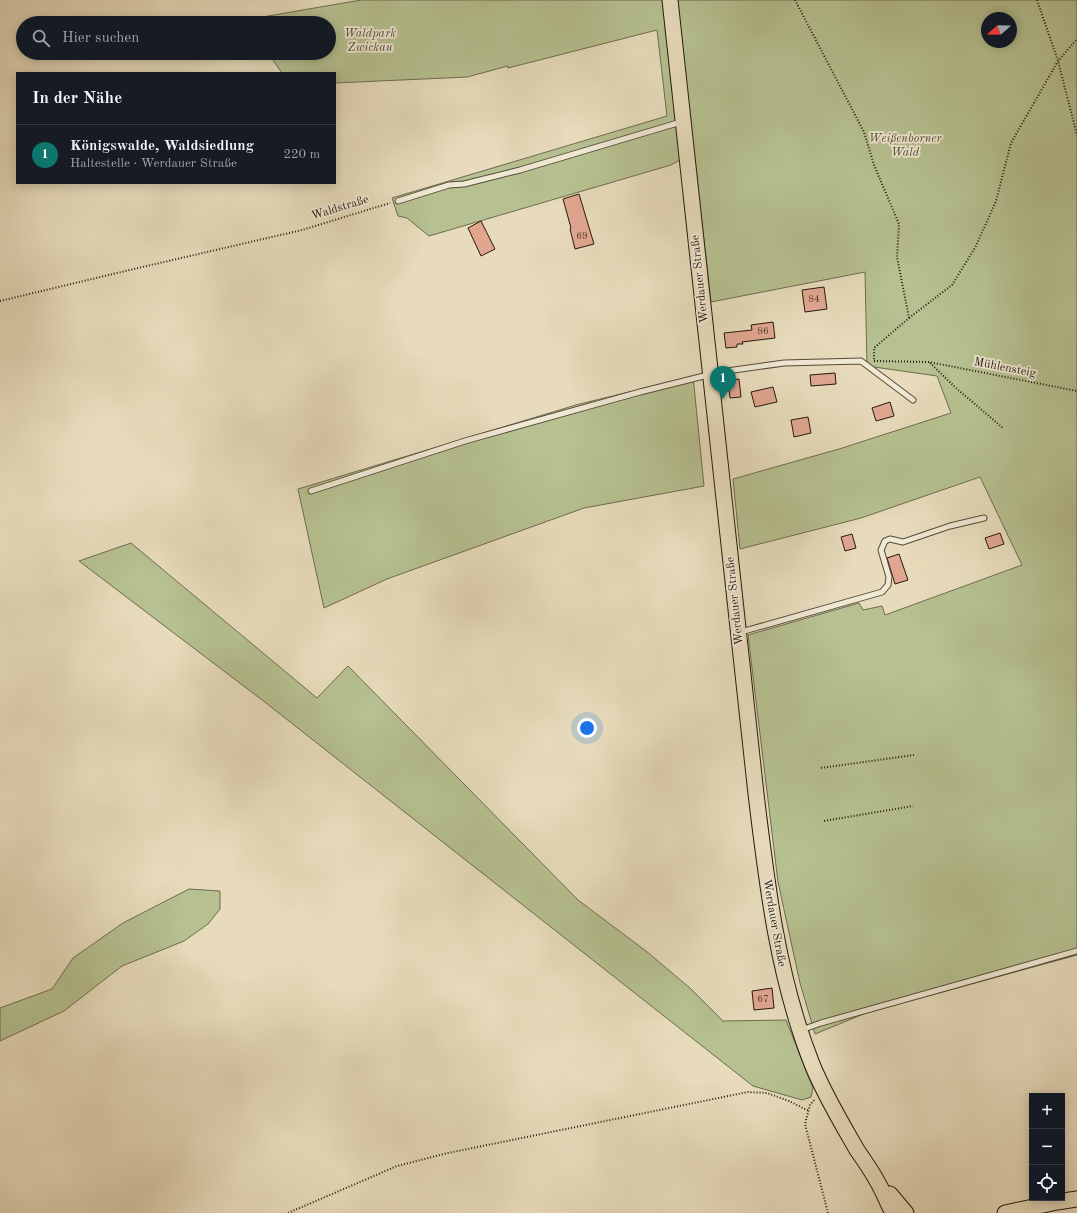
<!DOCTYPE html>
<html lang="de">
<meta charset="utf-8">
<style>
body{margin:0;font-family:"Old Standard TT",serif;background:#242831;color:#f1f3f6}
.controls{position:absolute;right:12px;bottom:12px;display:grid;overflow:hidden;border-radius:0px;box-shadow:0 2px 10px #0003}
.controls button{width:36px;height:36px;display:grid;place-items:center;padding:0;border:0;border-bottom:1px solid #363941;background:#171b24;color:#f1f3f6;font:20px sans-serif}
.compass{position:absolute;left:981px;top:12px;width:36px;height:36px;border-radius:50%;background:#171b24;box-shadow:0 2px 10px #0003;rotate:250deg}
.you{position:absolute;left:587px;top:728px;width:14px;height:14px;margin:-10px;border:3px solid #fff;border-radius:50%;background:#1a73e8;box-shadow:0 0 0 6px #1a73e833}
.badge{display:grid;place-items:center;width:26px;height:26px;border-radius:50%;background:#0f766e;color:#fff;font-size:13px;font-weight:700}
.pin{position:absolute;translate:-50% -33px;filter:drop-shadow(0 1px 2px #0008)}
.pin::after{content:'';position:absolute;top:21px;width:14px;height:12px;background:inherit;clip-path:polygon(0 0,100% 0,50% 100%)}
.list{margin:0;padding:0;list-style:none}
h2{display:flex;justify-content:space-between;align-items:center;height:52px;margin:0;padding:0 16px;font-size:17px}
h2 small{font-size:13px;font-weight:400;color:#9ea1a6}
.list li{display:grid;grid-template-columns:26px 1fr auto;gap:12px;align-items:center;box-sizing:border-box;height:60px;padding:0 16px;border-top:1px solid #363941}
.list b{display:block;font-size:15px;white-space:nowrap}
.list p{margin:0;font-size:13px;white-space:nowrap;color:#9ea1a6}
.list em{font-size:13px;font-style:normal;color:#9ea1a6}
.icon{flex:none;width:22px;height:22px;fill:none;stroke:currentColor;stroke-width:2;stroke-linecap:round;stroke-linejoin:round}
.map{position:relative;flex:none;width:1077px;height:1213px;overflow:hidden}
.search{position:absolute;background:#171b24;box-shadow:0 2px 10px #0003;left:16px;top:16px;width:320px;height:44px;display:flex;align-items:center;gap:10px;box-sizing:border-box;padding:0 14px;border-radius:22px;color:#9ea1a6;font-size:15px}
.panel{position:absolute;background:#171b24;box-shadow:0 2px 10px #0003;left:16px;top:72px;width:320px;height:112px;border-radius:0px}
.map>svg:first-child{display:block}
</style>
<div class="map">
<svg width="1077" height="1213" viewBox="0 0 1077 1213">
<rect width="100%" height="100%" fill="#e7dbbb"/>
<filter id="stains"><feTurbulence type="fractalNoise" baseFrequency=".005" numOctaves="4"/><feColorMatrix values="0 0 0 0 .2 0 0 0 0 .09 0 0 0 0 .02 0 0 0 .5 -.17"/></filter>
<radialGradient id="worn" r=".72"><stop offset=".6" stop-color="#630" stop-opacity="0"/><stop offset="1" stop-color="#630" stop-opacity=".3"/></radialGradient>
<g fill="#b6c090" stroke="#6d6c4f" fill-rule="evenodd">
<path d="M361,0H1077V955L866,1013L815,1034L800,983L778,882L748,635L859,603L863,610L882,606L885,615L1022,565L980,477L861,518L740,549L733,479L839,449L951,413L937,376L867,366L865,272L711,302L694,152L671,165L429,236L407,218L398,216L392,198L667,116L657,30L508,68V66L467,77L335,83V73H282L268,53H329V23H247L245,20ZM987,18H1011V42H987Z"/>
<polygon points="693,376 704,486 584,508 387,579 324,608 298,489 576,405"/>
<polygon points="131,543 317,698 348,666 578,900 646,951 690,988 723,1021 786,1020 813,1088 811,1097 802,1100 753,1086 266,703 79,561"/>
<polygon points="189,889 220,891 220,909 208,924 184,941 122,966 64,1011 0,1041 0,1008 52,989 73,958 123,923"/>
</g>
<g fill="#e1a690" stroke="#24190e">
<polygon points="579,194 594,244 575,249 570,229 571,228 563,199"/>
<polygon points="481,221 495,249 481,256 468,228"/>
<polygon points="824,287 827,309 805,312 802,290"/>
<polygon points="773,322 775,338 742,342 743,344 737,344 737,347 726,348 724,333 752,330 751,325"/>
<polygon points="835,373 836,384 811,386 810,375"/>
<polygon points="739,379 741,397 730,398 728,381"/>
<polygon points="773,387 777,402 755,407 751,392"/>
<polygon points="890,402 894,416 876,421 872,408"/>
<polygon points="808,417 811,433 794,437 791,420"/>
<polygon points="1000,533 1004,544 989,549 985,538"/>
<polygon points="852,534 856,548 845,551 841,537"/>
<polygon points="899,554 908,580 895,584 887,558"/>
<polygon points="772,988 774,1008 754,1010 752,991"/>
</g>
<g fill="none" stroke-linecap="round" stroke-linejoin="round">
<g stroke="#554a39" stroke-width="7">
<g id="service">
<polyline points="398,201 449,185 464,184 520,170 681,122"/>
<polyline points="311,491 465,441 640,392 720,372 784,363 861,361 913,400"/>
<polyline points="741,632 882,592 888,585 889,577 881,550 885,541 890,539 903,542 950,526 984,518"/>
<polyline points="801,1030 821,1023 1077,951"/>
</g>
</g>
<g stroke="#24190e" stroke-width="17">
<g id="primary">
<path d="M670,0L756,794C767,886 778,978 812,1064C824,1094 841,1122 857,1150C864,1160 871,1170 877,1181C883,1191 887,1202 893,1213"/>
<polyline points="890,1194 906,1213"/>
<polyline points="1005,1213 1057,1202 1077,1199"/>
</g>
</g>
<g stroke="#24190e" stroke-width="2" stroke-dasharray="1 2" stroke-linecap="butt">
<polyline points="795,0 864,132 874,165 899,224 897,257 909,318 874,348 874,361"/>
<polyline points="1037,0 1058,61 1077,135"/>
<polyline points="0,301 138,268 302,230 390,203"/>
<polyline points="909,318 952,285 976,246 996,201 1011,143 1058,61 1077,39"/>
<polyline points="874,361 929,362 1077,391"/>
<polyline points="930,363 956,388 1003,428"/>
<polyline points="821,768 914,755"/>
<polyline points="824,821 913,806"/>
<polyline points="814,1100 810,1105 805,1124 828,1213"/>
<polyline points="288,1213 397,1166 448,1153 748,1092 767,1093 789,1101 809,1111"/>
</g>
<use href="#service" stroke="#efe8d3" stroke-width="5"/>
<use href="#primary" stroke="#e7dbbb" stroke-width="15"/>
</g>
<g text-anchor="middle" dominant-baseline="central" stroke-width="3.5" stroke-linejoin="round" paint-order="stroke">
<g font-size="10" fill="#533c2e">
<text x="582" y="236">69</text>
<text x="814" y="299">84</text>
<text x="763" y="331">86</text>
<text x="763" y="999">67</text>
</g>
<g font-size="12" font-style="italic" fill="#504b35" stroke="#efe8d3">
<text x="370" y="34">Waldpark<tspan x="370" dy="14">Zwickau</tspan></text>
<text x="905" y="139">Weißenborner<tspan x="905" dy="14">Wald</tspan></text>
</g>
<g font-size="12" fill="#24190e" stroke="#efe8d3">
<text transform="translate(340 208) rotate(-17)">Waldstraße</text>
<text transform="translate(700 279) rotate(-96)">Werdauer Straße</text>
<text transform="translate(1005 368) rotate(11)">Mühlensteig</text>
<text transform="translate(735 601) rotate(-96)">Werdauer Straße</text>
<text transform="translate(774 923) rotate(80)">Werdauer Straße</text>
</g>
</g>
<rect width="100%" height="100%" filter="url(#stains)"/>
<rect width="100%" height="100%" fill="url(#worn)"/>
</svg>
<div class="controls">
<button>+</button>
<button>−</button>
<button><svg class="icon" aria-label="locate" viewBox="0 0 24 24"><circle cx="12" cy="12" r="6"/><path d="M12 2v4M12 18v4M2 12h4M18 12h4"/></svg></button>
</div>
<svg class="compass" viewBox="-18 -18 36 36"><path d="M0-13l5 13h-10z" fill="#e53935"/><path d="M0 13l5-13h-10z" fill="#9ea1a6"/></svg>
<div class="you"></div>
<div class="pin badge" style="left:723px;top:399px">1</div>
<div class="search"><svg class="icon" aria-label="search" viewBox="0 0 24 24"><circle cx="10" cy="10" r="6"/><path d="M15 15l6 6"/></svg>Hier suchen</div>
<section class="panel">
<h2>In der Nähe<small></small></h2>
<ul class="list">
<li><span class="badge">1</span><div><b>Königswalde, Waldsiedlung</b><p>Haltestelle · Werdauer Straße</p></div><em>220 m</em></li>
</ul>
</section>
</div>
